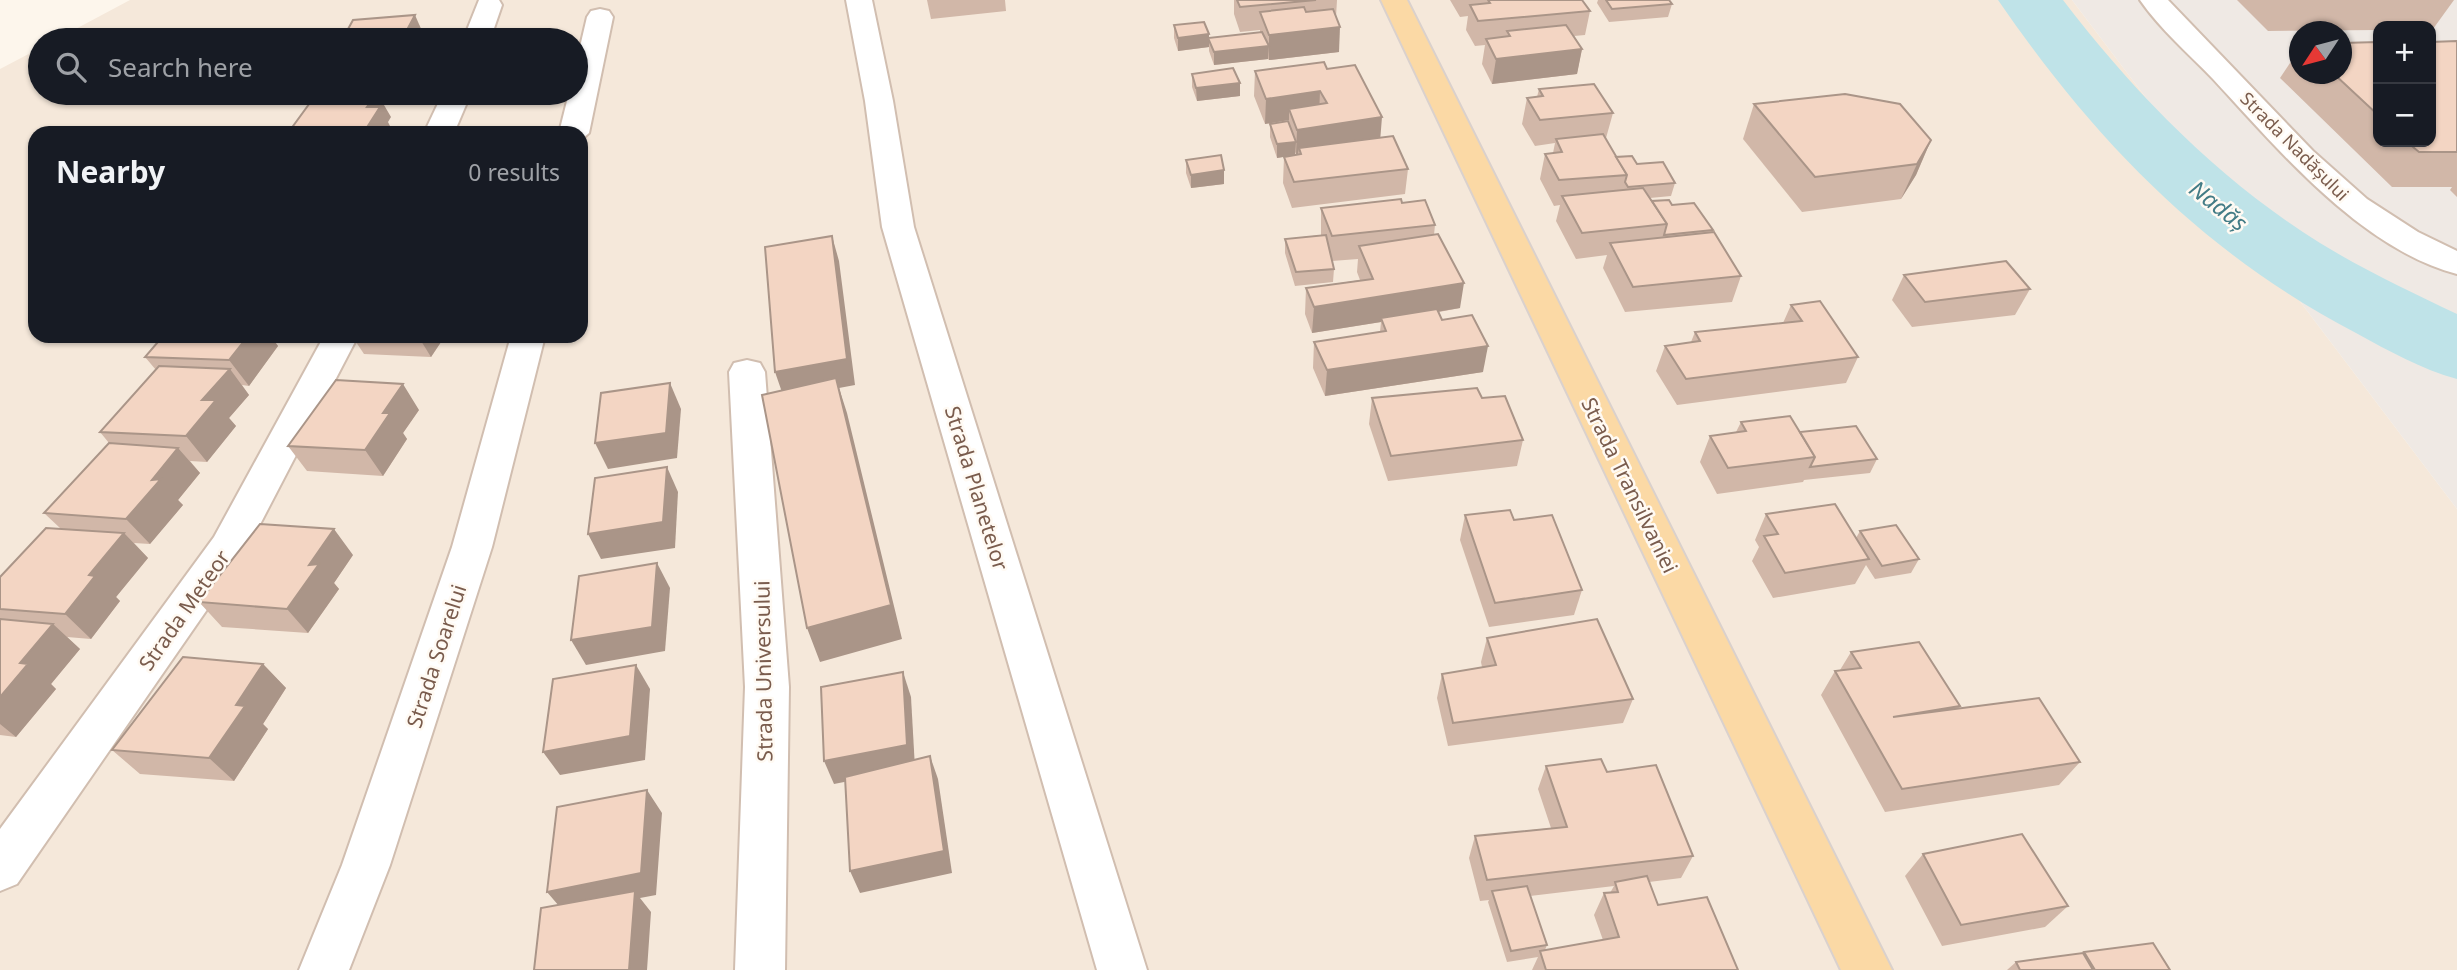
<!DOCTYPE html>
<meta charset="utf-8">
<style>
body{margin:0;font-family:"Noto Sans",sans-serif;background:#20242c;color:#f1f3f6}
.controls{position:absolute;right:21px;top:21px;display:grid;overflow:hidden;border-radius:14px;box-shadow:0 2px 5px #0004}
.controls button{width:63px;height:63px;display:grid;place-items:center;padding:0;border:0;border-bottom:2px solid #363941;background:#171b24;color:#f1f3f6;font:35px sans-serif}
.compass{position:absolute;left:2289px;top:21px;width:63px;height:63px;border-radius:50%;background:#171b24;box-shadow:0 2px 5px #0004;rotate:234deg}
.list{margin:0;padding:0;list-style:none}
h2{display:flex;justify-content:space-between;align-items:center;height:91px;margin:0;padding:0 28px;font-size:30px}
h2 small{font-size:23px;font-weight:400;color:#9ea1a6}
.icon{flex:none;width:38px;height:38px;fill:none;stroke:currentColor;stroke-width:2;stroke-linecap:round;stroke-linejoin:round}
.map{position:relative;flex:none;width:2457px;height:970px;overflow:hidden}
.search{position:absolute;background:#171b24;box-shadow:0 2px 5px #0004;left:28px;top:28px;width:560px;height:77px;display:flex;align-items:center;gap:18px;box-sizing:border-box;padding:0 24px;border-radius:38px;color:#9ea1a6;font-size:26px}
.panel{position:absolute;background:#171b24;box-shadow:0 2px 5px #0004;left:28px;top:126px;width:560px;height:217px;border-radius:21px}
.map>svg:first-child{display:block}
</style>
<div class="map">
<svg width="2457" height="970" viewBox="0 0 2457 970">
<rect width="100%" height="100%" fill="#fdf6ec"/>
<path fill="#f5e8da" fill-rule="evenodd" d="M130,0H2072L2457,509V970H0V69L40,48V93H576V40H55ZM35,133H581V336H35Z"/>
<path fill="#efe9e4" fill-rule="evenodd" d="M2072,0H2457V509ZM2378,26H2431V142H2378ZM2300,32H2342V74H2300Z"/>
<g fill="none" stroke-linecap="round" stroke-linejoin="round">
<path fill="#bfe3e8" fill-rule="evenodd" d="M1998,0H2063C2135,94 2219,180 2320,243C2364,270 2411,292 2457,314V379C2421,369 2389,351 2356,333C2203,253 2095,141 1998,0Z"/>
<g stroke="#d1beb0" stroke-width="4">
<g id="minor">
<polygon points="479,0 499,0 502,5 490,40 463,40"/>
<polygon points="846,0 872,0 893,101 914,227 1147,970 1097,970 882,227 865,101"/>
<path d="M2140,0H2168L2313,151L2367,199L2418,232L2457,251V274C2361,249 2278,149 2213,79C2189,54 2160,29 2140,0Z"/>
<polygon points="600,9 609,11 613,17 589,133 581,140 581,133 559,133 569,93 576,93 576,64 587,17 591,11"/>
<polygon points="443,93 471,93 454,133 424,133"/>
<polygon points="324,336 358,336 242,559 17,884 0,891 0,829 214,537"/>
<polygon points="511,336 545,336 492,547 390,865 349,970 299,970 342,865 452,547"/>
<polygon points="747,360 760,363 765,372 789,687 785,970 735,970 745,687 729,372 734,363"/>
</g>
</g>
<g stroke="#dad1cd" stroke-width="4">
<polygon id="major" points="1381,0 1407,0 1892,970 1841,970"/>
</g>
<use href="#minor" fill="#fff" fill-rule="evenodd"/>
<use href="#major" fill="#fbd9a5" fill-rule="evenodd"/>
</g>
<g fill="#d1b7a8" fill-rule="evenodd">
<polygon points="927,0 1005,0 1006,11 931,19"/>
<polygon points="1234,0 1337,0 1336,17 1339,52 1269,60 1268,59 1214,65 1209,51 1209,47 1178,51 1174,38 1174,25 1209,34 1209,38 1260,33 1260,30 1240,32 1234,14"/>
<polygon points="1450,0 1582,0 1590,11 1585,35 1574,36 1582,49 1577,74 1492,84 1482,64 1485,45 1475,46 1466,30 1468,16 1460,17"/>
<polygon points="1598,0 1669,0 1672,4 1668,17 1609,22 1597,3"/>
<polygon points="2237,0 2454,0 2433,29 2431,29 2431,26 2378,26 2378,30 2268,31"/>
<polygon points="2457,41 2457,197 2450,190 2452,187 2392,187 2280,78 2300,48 2300,74 2342,74 2378,42 2378,142 2431,142"/>
<polygon points="1327,69 1380,138 1408,169 1405,194 1292,208 1283,183 1284,157 1296,155 1295,152 1295,155 1277,158 1270,137 1270,124 1289,123 1289,120 1265,124 1254,96 1255,71"/>
<polygon points="1192,74 1240,96 1197,101 1192,87"/>
<polygon points="1539,89 1613,113 1606,138 1605,138 1616,157 1637,164 1675,183 1671,196 1650,198 1652,201 1672,205 1713,230 1713,232 1741,276 1732,302 1625,312 1603,268 1607,255 1576,259 1556,221 1560,205 1554,206 1540,179 1545,154 1553,153 1555,143 1535,146 1522,124 1527,98 1537,97"/>
<polygon points="1754,104 1931,140 1916,175 1901,199 1802,212 1743,139"/>
<polygon points="1186,160 1224,170 1224,184 1191,188 1186,173"/>
<polygon points="1402,203 1435,225 1434,235 1460,308 1439,312 1442,320 1483,372 1325,396 1313,368 1314,342 1380,332 1381,322 1312,333 1305,314 1306,288 1360,280 1357,272 1358,259 1332,261 1334,269 1333,282 1295,286 1285,253 1285,239 1321,235 1321,208"/>
<polygon points="1904,275 2030,289 2015,315 1912,327 1892,300"/>
<polygon points="1791,305 1858,357 1846,383 1677,405 1656,371 1665,346 1691,342 1695,332 1783,323"/>
<polygon points="352,336 445,336 431,357 364,354"/>
<polygon points="272,338 278,346 249,386 242,385 249,395 229,418 236,426 207,462 190,461 200,473 178,500 183,505 150,544 134,543 148,558 116,597 120,601 91,639 67,637 80,649 51,684 56,689 16,737 0,735 0,577 60,528 44,513 109,443 100,432 156,370 145,357"/>
<polygon points="1372,398 1482,398 1523,440 1517,466 1388,481 1369,424"/>
<polygon points="419,410 403,433 407,439 383,476 307,471 288,446"/>
<polygon points="1741,422 1800,432 1877,459 1870,473 1804,480 1803,482 1717,494 1700,462 1710,436 1736,432"/>
<polygon points="1766,514 1856,538 1860,531 1919,559 1911,573 1875,579 1866,565 1855,584 1773,598 1752,561 1759,547 1755,540"/>
<polygon points="1465,515 1514,520 1582,590 1574,615 1489,627 1460,540"/>
<polygon points="353,555 334,583 339,589 308,633 222,627 199,602"/>
<polygon points="1487,638 1633,699 1623,723 1448,746 1437,698 1442,674 1482,667 1481,662"/>
<polygon points="1851,652 1960,706 1959,709 2080,762 2059,785 1885,812 1821,695 1835,671 1840,670"/>
<polygon points="263,664 286,688 263,724 268,729 234,781 140,774 112,750"/>
<path d="M1546,766L1607,772L1693,856L1681,878L1649,882L1658,905L1738,970H1532L1538,957L1507,962L1488,902L1489,900L1480,901L1469,858L1475,836L1551,828L1538,789ZM1614,886L1610,893H1604L1594,915L1603,940L1545,950L1547,945L1530,896Z"/>
<polygon points="1923,854 2068,906 2045,927 1942,946 1905,876"/>
<polygon points="2084,952 2170,970 2007,970 2016,962 2083,953"/>
</g>
<g fill="#aa9588">
<polygon points="415,15 426,40 411,40 408,28"/>
<polygon points="1340,27 1339,52 1269,60 1269,35"/>
<polygon points="1209,34 1209,47 1178,51 1178,38"/>
<polygon points="1269,46 1268,59 1214,65 1214,52"/>
<polygon points="1582,49 1577,74 1492,84 1496,59"/>
<polygon points="1240,83 1240,96 1197,101 1196,88"/>
<polygon points="1320,91 1319,116 1289,109 1289,120 1265,124 1266,99"/>
<polygon points="377,93 391,117 388,122 393,132 392,133 365,133 364,132 367,107"/>
<polygon points="1382,117 1380,142 1299,148 1298,154 1296,155 1297,130"/>
<polygon points="1931,140 1916,175 1901,199 1917,164"/>
<polygon points="1296,142 1295,155 1277,158 1277,144"/>
<polygon points="1224,170 1224,184 1191,188 1191,175"/>
<polygon points="832,236 839,261 855,385 839,388 847,413 902,639 820,662 807,628 784,398 775,372"/>
<polygon points="1464,283 1460,308 1383,321 1381,318 1381,322 1312,333 1314,307"/>
<polygon points="248,336 274,336 272,338 278,346 249,386 229,360"/>
<polygon points="418,336 445,336 431,357"/>
<polygon points="1488,346 1483,372 1325,396 1327,370"/>
<polygon points="230,369 249,395 229,418 236,426 207,462 186,436 202,400"/>
<polygon points="670,383 681,409 677,458 608,469 595,443"/>
<polygon points="403,384 419,410 403,433 407,439 383,476 365,450 383,413"/>
<polygon points="178,448 200,473 178,500 183,505 150,544 126,519 152,480"/>
<polygon points="667,467 678,492 675,548 601,559 588,534"/>
<polygon points="334,529 353,555 334,583 339,589 308,633 287,609 309,565"/>
<polygon points="124,533 148,558 116,597 120,601 91,639 65,614 89,575"/>
<polygon points="657,563 670,588 665,651 586,665 571,640"/>
<polygon points="53,624 80,649 51,684 56,689 16,737 0,724 0,697 20,663"/>
<polygon points="263,664 286,688 263,724 268,729 234,781 209,758 236,705"/>
<polygon points="636,665 650,689 645,760 560,775 543,752"/>
<polygon points="903,672 911,697 915,768 834,784 824,761"/>
<polygon points="930,756 938,779 952,873 860,893 850,871"/>
<polygon points="647,790 662,813 656,895 640,898 651,912 647,970 629,970 565,913 547,892"/>
</g>
<g fill="#f3d5c3" stroke="#aa9588" stroke-width="2">
<polygon points="1237,0 1316,0 1240,7"/>
<polygon points="1488,0 1582,0 1590,11 1478,21 1470,5 1490,3"/>
<polygon points="1606,0 1669,0 1672,4 1612,9"/>
<polygon points="1304,7 1306,12 1333,9 1340,27 1269,35 1260,12"/>
<polygon points="415,15 408,28 418,27 411,40 342,40 353,20"/>
<polygon points="1204,22 1209,34 1178,38 1174,25"/>
<polygon points="1566,25 1582,49 1496,59 1486,39 1510,36 1507,31"/>
<polygon points="1262,32 1269,46 1214,52 1208,38"/>
<polygon points="2457,41 2457,152 2419,152 2407,142 2431,142 2431,42"/>
<polygon points="2378,42 2378,115 2334,74 2342,74 2342,43"/>
<polygon points="1324,62 1327,69 1355,65 1382,117 1297,130 1289,109 1327,103 1320,91 1266,99 1255,71"/>
<polygon points="1233,68 1240,83 1196,88 1192,74"/>
<polygon points="1594,84 1613,113 1540,120 1527,98 1543,96 1539,89"/>
<polygon points="366,93 377,93 367,107 380,107 364,132 344,133 288,133 315,96"/>
<polygon points="1845,94 1900,104 1931,140 1917,164 1815,177 1754,104"/>
<polygon points="1288,121 1296,142 1277,144 1270,124"/>
<polygon points="1603,134 1627,175 1559,180 1545,154 1562,152 1556,139"/>
<polygon points="1393,136 1408,169 1294,182 1284,157 1301,154 1299,148"/>
<polygon points="1221,155 1224,170 1191,175 1186,160"/>
<polygon points="1632,156 1637,164 1663,162 1675,183 1628,187 1625,182 1627,175 1616,157"/>
<polygon points="1643,188 1667,224 1582,233 1562,196"/>
<polygon points="1401,199 1402,203 1425,200 1435,225 1332,236 1321,208"/>
<polygon points="1669,200 1672,205 1694,203 1713,230 1664,235 1667,224 1652,201"/>
<polygon points="1714,232 1741,276 1633,287 1610,243"/>
<polygon points="1438,234 1464,283 1314,307 1306,288 1373,279 1359,246"/>
<polygon points="1326,235 1334,269 1296,272 1285,239"/>
<polygon points="832,236 847,359 775,372 765,247"/>
<polygon points="2006,261 2030,289 1925,302 1904,275"/>
<polygon points="1820,301 1858,357 1686,379 1665,346 1700,341 1695,332 1802,321 1791,305"/>
<polygon points="1437,309 1442,320 1472,315 1488,346 1327,370 1314,342 1386,331 1381,318"/>
<polygon points="163,336 248,336 229,360 145,357"/>
<polygon points="159,366 230,369 202,400 216,400 186,436 100,432"/>
<polygon points="836,378 891,605 807,628 762,395"/>
<polygon points="336,380 403,384 383,413 390,413 365,450 288,446"/>
<polygon points="670,383 666,433 595,443 601,393"/>
<polygon points="1477,388 1482,398 1505,396 1523,440 1391,456 1372,398"/>
<polygon points="1790,416 1815,457 1728,468 1710,436 1746,431 1741,422"/>
<polygon points="1856,426 1877,459 1810,467 1815,457 1800,432"/>
<polygon points="109,443 178,448 152,480 161,479 126,519 44,513"/>
<polygon points="667,467 663,522 588,534 595,478"/>
<polygon points="1835,504 1869,559 1785,573 1764,536 1778,534 1766,514"/>
<polygon points="1510,510 1514,520 1552,515 1582,590 1495,603 1465,515"/>
<polygon points="260,524 334,529 309,565 319,564 287,609 199,602"/>
<polygon points="1896,525 1919,559 1882,566 1860,531"/>
<polygon points="46,528 124,533 89,575 95,576 65,614 0,609 0,577"/>
<polygon points="657,563 652,627 571,640 579,576"/>
<polygon points="0,619 53,624 20,663 28,664 0,697"/>
<polygon points="1597,619 1633,699 1453,723 1442,674 1496,665 1487,638"/>
<polygon points="1919,642 1960,706 1893,717 2039,698 2080,762 1902,789 1835,671 1861,668 1851,652"/>
<polygon points="183,657 263,664 236,705 245,706 209,758 112,750"/>
<polygon points="636,665 630,736 543,752 553,679"/>
<polygon points="903,672 907,745 824,761 821,687"/>
<polygon points="930,756 944,851 850,871 845,777"/>
<polygon points="1601,759 1607,772 1656,765 1693,856 1487,880 1475,836 1567,827 1546,766"/>
<polygon points="647,790 641,873 547,892 557,807"/>
<polygon points="2022,834 2068,906 1961,925 1923,854"/>
<polygon points="1647,876 1658,905 1707,897 1738,970 1546,970 1540,951 1619,937 1604,893 1618,892 1615,882"/>
<polygon points="1527,886 1547,945 1511,951 1492,891"/>
<polygon points="635,891 629,970 534,970 541,908"/>
<polygon points="2153,943 2170,970 2095,970 2084,952"/>
<polygon points="2083,953 2093,970 2020,970 2016,962"/>
</g>
<g text-anchor="middle" dominant-baseline="central" stroke-width="5" stroke-linejoin="round" paint-order="stroke">
<g font-size="18" fill="#7a5c4d" stroke="#fffaf3">
<text transform="translate(2295 146) rotate(45)">Strada Nadășului</text>
</g>
<g font-size="21" fill="#7a5c4d" stroke="#fffaf3">
<text transform="translate(1630 485) rotate(64)">Strada Transilvaniei</text>
<text transform="translate(977 488) rotate(73)">Strada Planetelor</text>
<text transform="translate(184 610) rotate(-55)">Strada Meteor</text>
<text transform="translate(436 656) rotate(-72)">Strada Soarelui</text>
<text transform="translate(763 671) rotate(-91)">Strada Universului</text>
</g>
<g font-size="23" font-style="italic" fill="#437c86" stroke="#fffaf3">
<text transform="translate(2219 205) rotate(38)">Nadăș</text>
</g>
</g>
</svg>
<div class="controls">
<button>+</button>
<button>−</button>
</div>
<svg class="compass" viewBox="-18 -18 36 36"><path d="M0-13l5 13h-10z" fill="#e53935"/><path d="M0 13l5-13h-10z" fill="#9ea1a6"/></svg>
<div class="search"><svg class="icon" aria-label="search" viewBox="0 0 24 24"><circle cx="10" cy="10" r="6"/><path d="M15 15l6 6"/></svg>Search here</div>
<section class="panel">
<h2>Nearby<small>0 results</small></h2>
<ul class="list">
</ul>
</section>
</div>
